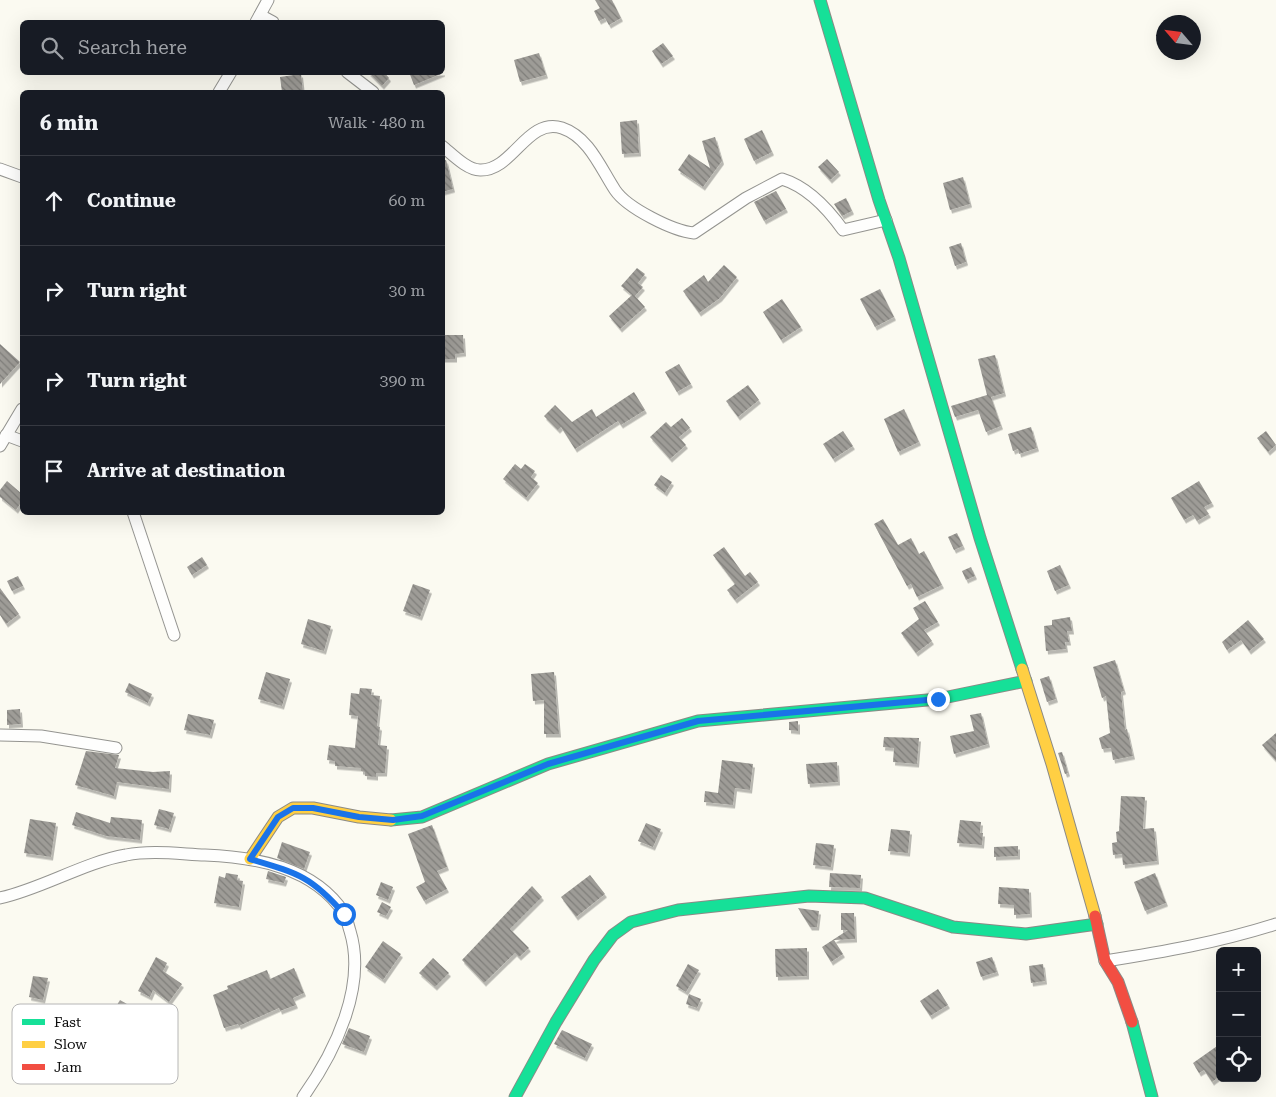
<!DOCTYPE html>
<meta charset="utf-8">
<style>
body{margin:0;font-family:"Roboto Serif",serif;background:#242831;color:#f1f3f6}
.controls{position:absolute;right:15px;bottom:15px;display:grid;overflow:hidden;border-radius:8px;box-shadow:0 5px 20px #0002}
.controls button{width:45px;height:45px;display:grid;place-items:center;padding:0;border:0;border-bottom:1px solid #363941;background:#171b24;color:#f1f3f6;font:25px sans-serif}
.compass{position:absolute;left:1156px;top:15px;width:45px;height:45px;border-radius:50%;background:#171b24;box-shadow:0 5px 20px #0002;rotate:298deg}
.stop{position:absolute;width:15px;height:15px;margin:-11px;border:4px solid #1a73e8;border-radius:50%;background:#fff}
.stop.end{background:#1a73e8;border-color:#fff;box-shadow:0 1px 5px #0008}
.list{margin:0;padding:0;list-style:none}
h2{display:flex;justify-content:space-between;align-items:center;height:65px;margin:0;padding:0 20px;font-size:21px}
h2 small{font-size:16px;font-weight:400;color:#9ea1a6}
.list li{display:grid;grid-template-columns:32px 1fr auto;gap:15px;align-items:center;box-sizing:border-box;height:90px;padding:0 20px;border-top:1px solid #363941}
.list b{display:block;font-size:19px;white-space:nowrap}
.list em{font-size:16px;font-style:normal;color:#9ea1a6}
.icon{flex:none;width:28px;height:28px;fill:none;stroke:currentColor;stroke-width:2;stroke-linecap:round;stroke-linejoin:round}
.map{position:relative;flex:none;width:1276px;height:1097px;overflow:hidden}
.search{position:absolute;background:#171b24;box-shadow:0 5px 20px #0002;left:20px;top:20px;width:425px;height:55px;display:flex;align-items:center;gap:12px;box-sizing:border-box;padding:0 18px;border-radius:8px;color:#9ea1a6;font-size:19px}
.panel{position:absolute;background:#171b24;box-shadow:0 5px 20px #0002;left:20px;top:90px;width:425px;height:425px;border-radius:8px}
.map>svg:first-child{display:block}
</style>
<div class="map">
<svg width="1276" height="1097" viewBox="0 0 1276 1097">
<defs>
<pattern id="building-back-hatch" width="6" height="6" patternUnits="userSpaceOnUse" patternTransform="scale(1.25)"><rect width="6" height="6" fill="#9e9c97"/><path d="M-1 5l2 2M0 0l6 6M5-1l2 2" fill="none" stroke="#7f7e7a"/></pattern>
<filter id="shadow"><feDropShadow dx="2" dy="3.5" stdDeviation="0" flood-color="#0004"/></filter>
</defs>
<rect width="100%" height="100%" fill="#fbfaf1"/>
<g fill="url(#building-back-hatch)" filter="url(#shadow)">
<polygon points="595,0 612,0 621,18 609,25 605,18 599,21 594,11 600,8"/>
<polygon points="663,43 673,56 661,64 652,51"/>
<polygon points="539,53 546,75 520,82 514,60"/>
<polygon points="368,72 384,72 389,78 382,86"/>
<polygon points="409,72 443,72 443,73 414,85"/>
<polygon points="301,74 303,92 282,92 280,77"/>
<polygon points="637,120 639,153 622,154 620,122"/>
<polygon points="762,130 772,152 754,161 744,139"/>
<polygon points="715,137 722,161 703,187 678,170 689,154 710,168 702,141"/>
<polygon points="827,159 839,172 830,180 818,167"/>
<polygon points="446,160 453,189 442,192 442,161"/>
<polygon points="963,177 970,204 950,210 943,183"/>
<polygon points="776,191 786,209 764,221 754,202"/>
<polygon points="846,198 852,211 842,216 834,204"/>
<polygon points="961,243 966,262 955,266 949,247"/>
<polygon points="724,265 737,277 720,298 699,313 683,291 704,275 708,282"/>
<polygon points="637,268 645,274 638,283 643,287 635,296 645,307 620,329 609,316 632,295 621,286"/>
<polygon points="880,289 894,317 875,327 860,299"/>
<polygon points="782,299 801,327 781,340 763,312"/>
<polygon points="442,335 463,335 464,353 455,354 455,359 443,359"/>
<polygon points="0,344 20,362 0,384"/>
<polygon points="995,355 1004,393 991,397 1001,426 986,432 978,410 955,417 951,406 987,395 978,359"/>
<polygon points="679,364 691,384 677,392 665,372"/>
<polygon points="748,385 759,400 738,417 726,401"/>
<polygon points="634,392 645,410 621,425 618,421 575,449 561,427 558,430 544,416 555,405 572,422 592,409 596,417"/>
<polygon points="904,409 919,442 898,452 884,419"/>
<polygon points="682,418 690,428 679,437 686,445 670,459 650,437 666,422 671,427"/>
<polygon points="1031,427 1037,448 1019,454 1018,449 1013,451 1008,434"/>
<polygon points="843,431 853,446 833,459 823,444"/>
<polygon points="1266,431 1276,445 1268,452 1257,438"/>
<polygon points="515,464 521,469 525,464 535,471 531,477 538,483 526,498 503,479"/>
<polygon points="661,475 672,482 665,493 654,485"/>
<polygon points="7,481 22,494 22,501 16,510 0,497 0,490"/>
<polygon points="1199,481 1212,503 1204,507 1209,514 1197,521 1193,515 1184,520 1171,498"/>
<polygon points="883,519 898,545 911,538 919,554 924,551 942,585 917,597 911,584 907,586 874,524"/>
<polygon points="957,533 963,546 954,550 948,537"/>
<polygon points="724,547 745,576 750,572 758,582 735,600 727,590 735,584 713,555"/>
<polygon points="202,557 207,565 192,575 187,567"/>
<polygon points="1060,565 1069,585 1055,591 1047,571"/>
<polygon points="971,567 975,576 966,580 962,571"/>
<polygon points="18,576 23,586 12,591 7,581"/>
<polygon points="413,584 430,590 420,617 403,611"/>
<polygon points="0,588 19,614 6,624 0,615"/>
<polygon points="925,601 938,622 924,630 932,641 916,653 901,633 919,619 913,608"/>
<polygon points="1070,617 1072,631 1067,631 1069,642 1065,642 1066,649 1046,651 1044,626 1052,625 1052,620"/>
<polygon points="308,619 331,626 324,651 301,644"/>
<polygon points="1248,620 1264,639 1249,651 1241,640 1227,650 1222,642"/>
<polygon points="1115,660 1124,691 1121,692 1125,730 1127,729 1133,756 1113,760 1111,748 1102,749 1099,738 1110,733 1106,696 1102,698 1093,667"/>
<polygon points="266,672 290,679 282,706 258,699"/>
<polygon points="554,672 559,734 544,734 544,700 533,701 531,674"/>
<polygon points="1049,676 1056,699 1047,702 1040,679"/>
<polygon points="129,683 152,694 148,703 125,692"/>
<polygon points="360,688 372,689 371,695 380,696 377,726 380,727 378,745 387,746 385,773 376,773 376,777 365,776 365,772 361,771 361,768 335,766 335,761 327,760 329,745 355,748 358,716 349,715 351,693 359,694"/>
<polygon points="20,709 21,724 7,725 7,710"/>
<polygon points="981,713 988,744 954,754 950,736 974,731 970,715"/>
<polygon points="188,714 214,720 210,735 184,730"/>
<polygon points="798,721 798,731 789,730 789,722"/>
<polygon points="1276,733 1276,761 1262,745"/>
<polygon points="884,737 919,738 917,764 893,762 894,748 883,747"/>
<polygon points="86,751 119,755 115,768 153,772 170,771 169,789 117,782 114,796 75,785"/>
<polygon points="1062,752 1068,773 1065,774 1058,753"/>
<polygon points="722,760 753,764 750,790 735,788 733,805 704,802 705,791 718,793"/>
<polygon points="837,762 838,782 808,784 806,764"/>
<polygon points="1121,796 1145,797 1143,829 1154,828 1157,861 1123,865 1122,854 1113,855 1112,843 1117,842 1116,832 1119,831"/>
<polygon points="159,809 174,813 169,829 154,825"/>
<polygon points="76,812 110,823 111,817 142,820 140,840 106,836 72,825"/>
<polygon points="30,819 56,823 51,857 24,853"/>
<polygon points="960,820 981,822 980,833 983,833 982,845 957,843"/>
<polygon points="646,823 661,829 653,847 638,841"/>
<polygon points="432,825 447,867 437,871 447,889 424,901 416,887 425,882 408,834"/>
<polygon points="891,829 910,831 908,853 888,851"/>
<polygon points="282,842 310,852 304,869 277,858"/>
<polygon points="816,843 834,845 831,867 813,865"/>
<polygon points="1018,846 1018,856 994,857 994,847"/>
<polygon points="268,871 286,877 284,883 266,879"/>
<polygon points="226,873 238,875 237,880 243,881 239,907 214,903 219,876 225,878"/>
<polygon points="830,873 861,875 860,888 829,887"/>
<polygon points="1155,873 1166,903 1145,911 1134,882"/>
<polygon points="590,875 605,894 576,917 561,897"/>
<polygon points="381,882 393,887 388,900 376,895"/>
<polygon points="532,886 542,897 510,929 529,948 519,957 515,953 484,983 462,960"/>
<polygon points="999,887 1029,889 1030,914 1014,915 1014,905 998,904"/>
<polygon points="382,902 391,907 386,916 377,912"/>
<polygon points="798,908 819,911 817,927 810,927"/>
<polygon points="841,913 854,913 855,939 834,940 843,954 831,962 822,947 848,930 841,930"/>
<polygon points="383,941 401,954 383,980 365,967"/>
<polygon points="807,948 807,976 776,977 775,949"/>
<polygon points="156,957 167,963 163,971 182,984 169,1002 153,990 150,997 138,991"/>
<polygon points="992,957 997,972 981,977 976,962"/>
<polygon points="433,958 449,973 435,987 419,973"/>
<polygon points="688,964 699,970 686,992 676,986"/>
<polygon points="1043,964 1045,981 1031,983 1029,966"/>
<polygon points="294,968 304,993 293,998 296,1005 280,1011 279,1008 239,1026 238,1024 224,1028 213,995 228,989 227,986 267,970 270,979"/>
<polygon points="33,976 48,978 43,1000 29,997"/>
<polygon points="938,989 948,1005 930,1016 920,1001"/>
<polygon points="689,994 701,999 697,1008 686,1004"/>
<polygon points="120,1000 144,1014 130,1036 107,1022"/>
<polygon points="349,1028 370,1036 364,1052 342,1044"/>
<polygon points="562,1030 592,1044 585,1058 554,1044"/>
<polygon points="1220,1044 1220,1076 1212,1082 1204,1070 1199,1073 1193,1063"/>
</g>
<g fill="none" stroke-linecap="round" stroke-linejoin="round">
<g stroke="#949490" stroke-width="13">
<g id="street">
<polyline points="260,15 273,22"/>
<polyline points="256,22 268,0"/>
<polyline points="347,72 373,92"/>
<polyline points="219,92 231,72"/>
<path d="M442,146C452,154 467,170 480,170C513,171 527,117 562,128C589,137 601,169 615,190C627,208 673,231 694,233L746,198L782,179C808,187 828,209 843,230L886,220"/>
<polyline points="0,169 22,177"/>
<polyline points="6,435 22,441"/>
<polyline points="0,446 22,409"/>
<polyline points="133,512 174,635"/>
<polyline points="0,735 41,736 116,748"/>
<path d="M0,898C41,889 85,862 126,855C151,850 180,854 205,855C255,857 314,867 344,913C347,918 348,925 350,931C367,986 335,1052 303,1097"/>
<path d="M1105,961C1163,952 1220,942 1276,924"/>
</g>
</g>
<g stroke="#8b8a86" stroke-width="13">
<g id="fast">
<polyline points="820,0 879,200 899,258 980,538 1022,669"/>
<polyline points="391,820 422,817 548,764 698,721 938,699 1026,681"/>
<polyline points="1132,1022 1152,1097"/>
<polyline points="515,1097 556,1022 594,960 613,935 631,922 678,910 809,896 865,898 953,927 1026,934 1097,924"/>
</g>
</g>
<g stroke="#8b8a86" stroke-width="13">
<g id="slow">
<polyline points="1022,669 1052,764 1095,916"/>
<polyline points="250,859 278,817 293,808 313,808 359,817 391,820"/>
</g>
</g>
<g stroke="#8b8a86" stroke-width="13">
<polyline id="jam" points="1095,916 1105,961 1118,982 1132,1022"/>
</g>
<use href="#street" stroke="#fefefd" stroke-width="11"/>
<use href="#fast" stroke="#16e098" stroke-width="11"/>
<use href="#slow" stroke="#ffcf43" stroke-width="11"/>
<use href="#jam" stroke="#f24e42" stroke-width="11"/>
</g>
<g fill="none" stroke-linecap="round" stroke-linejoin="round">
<path stroke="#1a73e8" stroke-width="6" d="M344,914C311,876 297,873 250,859L278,817L293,808H313L359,817L393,820L422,816L548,764L698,721L938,699"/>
</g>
<rect x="12" y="1004" width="166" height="80" rx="8" fill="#fff" stroke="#b6b6b6" stroke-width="1"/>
<rect x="22" y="1019" width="23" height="6" fill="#16e098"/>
<rect x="22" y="1041" width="23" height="7" fill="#ffcf43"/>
<rect x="22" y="1064" width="23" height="6" fill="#f24e42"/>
<g font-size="14" fill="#0d0d0d">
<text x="54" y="1027">Fast</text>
<text x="54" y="1049">Slow</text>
<text x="54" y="1072">Jam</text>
</g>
</svg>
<div class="controls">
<button>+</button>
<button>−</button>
<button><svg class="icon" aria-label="locate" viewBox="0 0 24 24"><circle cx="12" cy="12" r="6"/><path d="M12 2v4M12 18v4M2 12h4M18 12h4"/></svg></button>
</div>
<svg class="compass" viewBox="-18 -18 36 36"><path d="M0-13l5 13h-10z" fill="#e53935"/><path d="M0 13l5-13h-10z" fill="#9ea1a6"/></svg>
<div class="stop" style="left:344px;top:914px"></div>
<div class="stop end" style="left:938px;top:699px"></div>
<div class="search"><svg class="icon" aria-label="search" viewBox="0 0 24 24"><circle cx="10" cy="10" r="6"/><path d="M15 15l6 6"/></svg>Search here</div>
<section class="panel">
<h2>6 min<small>Walk · 480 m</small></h2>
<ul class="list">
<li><svg class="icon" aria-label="ahead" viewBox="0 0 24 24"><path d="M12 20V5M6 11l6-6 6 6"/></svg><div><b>Continue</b></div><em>60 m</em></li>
<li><svg class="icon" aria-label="right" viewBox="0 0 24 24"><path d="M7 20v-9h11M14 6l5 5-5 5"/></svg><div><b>Turn right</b></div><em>30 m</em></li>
<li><svg class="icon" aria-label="right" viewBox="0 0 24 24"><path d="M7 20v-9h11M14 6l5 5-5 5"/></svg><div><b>Turn right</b></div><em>390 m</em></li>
<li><svg class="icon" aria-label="arrive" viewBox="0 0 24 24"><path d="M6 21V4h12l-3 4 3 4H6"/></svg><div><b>Arrive at destination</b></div></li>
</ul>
</section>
</div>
